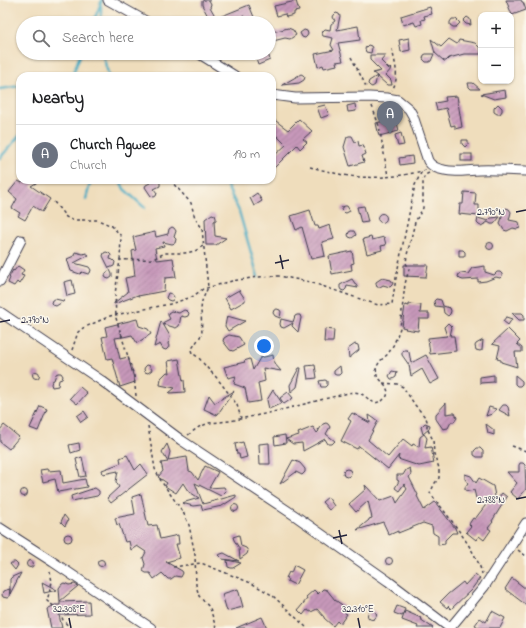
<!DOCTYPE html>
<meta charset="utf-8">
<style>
body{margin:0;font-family:"Indie Flower",sans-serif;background:#f6f6f6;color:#202124}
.controls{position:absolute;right:12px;top:12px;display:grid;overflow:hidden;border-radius:8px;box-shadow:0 1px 3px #0004}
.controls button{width:36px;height:36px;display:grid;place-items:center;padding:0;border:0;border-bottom:1px solid #e0e0e0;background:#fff;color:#202124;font:20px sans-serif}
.you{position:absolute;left:264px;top:346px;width:14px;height:14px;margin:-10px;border:3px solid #fff;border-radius:50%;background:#1a73e8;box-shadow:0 0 0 6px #1a73e833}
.badge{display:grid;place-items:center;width:26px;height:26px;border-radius:50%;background:#0f766e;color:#fff;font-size:13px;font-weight:700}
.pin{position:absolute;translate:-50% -33px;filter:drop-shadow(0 1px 2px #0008)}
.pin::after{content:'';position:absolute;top:21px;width:14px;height:12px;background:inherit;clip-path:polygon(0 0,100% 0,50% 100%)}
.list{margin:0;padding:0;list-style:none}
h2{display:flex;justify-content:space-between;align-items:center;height:52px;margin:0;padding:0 16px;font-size:17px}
h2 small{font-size:13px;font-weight:400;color:#757577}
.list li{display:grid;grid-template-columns:26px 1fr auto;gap:12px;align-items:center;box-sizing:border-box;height:60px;padding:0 16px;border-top:1px solid #e0e0e0}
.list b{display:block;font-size:15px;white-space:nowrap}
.list p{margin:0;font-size:13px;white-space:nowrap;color:#757577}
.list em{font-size:13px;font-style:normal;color:#757577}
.icon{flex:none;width:22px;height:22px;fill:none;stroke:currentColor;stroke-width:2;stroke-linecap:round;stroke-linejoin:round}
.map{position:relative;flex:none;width:526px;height:628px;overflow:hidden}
.search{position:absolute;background:#fff;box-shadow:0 1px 3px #0004;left:16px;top:16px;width:260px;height:44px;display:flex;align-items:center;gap:10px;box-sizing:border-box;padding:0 14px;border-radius:22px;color:#757577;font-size:15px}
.panel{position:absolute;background:#fff;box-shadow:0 1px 3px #0004;left:16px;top:72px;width:260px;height:112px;border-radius:12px}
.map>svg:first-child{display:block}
</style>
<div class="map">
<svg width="526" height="628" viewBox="0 0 526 628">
<defs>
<pattern id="building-hatch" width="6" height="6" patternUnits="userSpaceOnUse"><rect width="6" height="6" fill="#c798ba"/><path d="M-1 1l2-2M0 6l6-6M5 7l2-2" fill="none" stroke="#a17c98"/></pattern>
</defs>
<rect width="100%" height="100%" fill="#fbf7ec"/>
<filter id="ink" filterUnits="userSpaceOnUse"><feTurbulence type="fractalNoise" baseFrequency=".025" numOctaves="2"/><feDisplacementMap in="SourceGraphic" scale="8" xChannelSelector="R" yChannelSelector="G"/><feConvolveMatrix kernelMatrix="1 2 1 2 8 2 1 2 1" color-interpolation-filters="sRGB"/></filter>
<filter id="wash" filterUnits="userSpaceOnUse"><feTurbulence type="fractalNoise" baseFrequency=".012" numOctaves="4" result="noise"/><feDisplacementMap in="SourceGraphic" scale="16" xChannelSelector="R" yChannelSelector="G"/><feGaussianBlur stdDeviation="0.9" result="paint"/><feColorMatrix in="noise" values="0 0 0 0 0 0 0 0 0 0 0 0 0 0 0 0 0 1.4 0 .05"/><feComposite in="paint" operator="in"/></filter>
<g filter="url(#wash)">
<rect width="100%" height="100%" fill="#efddbc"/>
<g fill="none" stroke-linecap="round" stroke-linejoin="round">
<g stroke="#43aac2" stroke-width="2.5">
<polyline points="93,23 102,0"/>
<polyline points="101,23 101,6"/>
<polyline points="102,53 109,76"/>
<polyline points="72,76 81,53"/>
<polyline points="0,89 20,86"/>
<polyline points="0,158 20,135"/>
<polyline points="120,180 124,189 145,208"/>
<polyline points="224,180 239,211 258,277"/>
<polyline points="86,199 91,180"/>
</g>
</g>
<g id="blocks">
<g fill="url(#building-hatch)">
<polygon points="205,0 209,0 211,4 210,7 214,14 211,22 202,5 202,1"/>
<polygon points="506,0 521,0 522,2 523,2 526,10 512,15"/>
<polygon points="296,1 299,11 294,12 294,15 286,17 285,14 277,16 274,6"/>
<polygon points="249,5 256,22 247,23 244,16 218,22 217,18"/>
<polygon points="430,7 432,14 424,16 425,19 421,20 422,24 416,26 414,22 403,25 401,16"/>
<polygon points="336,13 339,14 340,16 337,30 358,26 360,40 338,43 343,61 336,62 337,65 324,68 323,65 318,67 315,54 334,50 331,45 333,38 323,36 322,34 323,31 325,29 330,30 331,24 335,21 333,17 334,15"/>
<polygon points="467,17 470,19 471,25 466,24 463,21"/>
<polygon points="452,19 456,19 460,23 456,27 453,27 450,25 450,22"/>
<polygon points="288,28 293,30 296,35 290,39 285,38 269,42 269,33"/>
<polygon points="304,30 307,31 308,34 307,36 305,38 302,37 300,33"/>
<polygon points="409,38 410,50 401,52 399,40"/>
<polygon points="431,39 441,47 449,39 457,44 459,40 475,43 481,49 481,54 464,54 449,58 446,61 444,61 435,53"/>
<polygon points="368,45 371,46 372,48 371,53 366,52 365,49 366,47"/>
<polygon points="254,53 268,53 270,60 258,65"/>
<polygon points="426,54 434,54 431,61 429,62 426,62 423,59 424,55"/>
<polygon points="370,55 386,55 381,61 389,69 392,68 386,75 391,80 392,85 387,85 377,76 375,85 372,87 370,86 368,84 369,81 377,76 373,73 381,71 370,60"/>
<polygon points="301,74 303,75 305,77 304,80 299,83 282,85"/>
<polygon points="468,83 473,83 480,89 471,89 469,87"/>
<polygon points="505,90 506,97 494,99 481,94"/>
<polygon points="457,96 462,127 455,129 455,125 451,126 446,108 437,110 435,103 446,101 445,97"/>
<polygon points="355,104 356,111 348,112 347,106"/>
<polygon points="498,104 502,108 502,111 500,114 497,114 494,112 494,108"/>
<polygon points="325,105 329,115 321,118 317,107"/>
<polygon points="272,118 288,130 299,119 312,131 303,139 307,142 300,149 297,145 272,170 272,152 275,155 286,145 275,134 272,139"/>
<polygon points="396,118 399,131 379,136 376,123"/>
<polygon points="401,133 404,145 398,146 395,135"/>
<polygon points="349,136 352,136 355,142 358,141 359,146 363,145 366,154 362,156 364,162 350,166 344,147 347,137"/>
<polygon points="462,140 468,140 468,144 465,147 462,144"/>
<rect x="461" y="154" width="11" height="7"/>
<polygon points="412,156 413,163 400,165 399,158"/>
<polygon points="24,180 41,180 31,186 50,199 42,212 33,206 25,220 18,216 20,213 12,208 17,199 9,192 18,181 22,183"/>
<polygon points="156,180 159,181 160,183 160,186 154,189 157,193 156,196 154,197 151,196 145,187 146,185"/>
<polygon points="464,192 476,193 475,205 479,205 479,216 459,214 460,204 463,204"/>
<polygon points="257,193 262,201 254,206 250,198"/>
<polygon points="345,206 347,206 350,211 346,213 343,212 341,210 342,207"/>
<polygon points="364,206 368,222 361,223 357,207"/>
<polygon points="506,208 509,209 511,212 509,220 519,222 520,228 517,229 513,228 507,231 504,230 500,224 504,210"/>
<polygon points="310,210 315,226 318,226 319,229 330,225 334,239 322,242 325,256 311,259 302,227 296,230 291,216"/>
<circle cx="382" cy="218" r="4.5"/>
<polygon points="212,214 215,215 216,218 216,220 214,221 215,236 226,238 216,245 206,245 205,219"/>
<polygon points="500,217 494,224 491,224 488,222 481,226 479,225 477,223 478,218 488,221 491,218"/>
<polygon points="172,227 174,228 176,231 174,237 176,239 175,243 172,244 163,242 164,246 155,248 157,260 173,258 176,277 165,278 164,291 138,296 138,295 114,304 114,303 128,292 125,278 135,276 132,251 136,250 133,237 155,232 156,237 168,234 169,229"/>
<polygon points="351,231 354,231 356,235 352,238 349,237 348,235 349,232"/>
<polygon points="371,237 372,240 384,237 386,245 381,246 382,250 367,254 363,239"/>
<circle cx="490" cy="246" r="3.5"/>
<polygon points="459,250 463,250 465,252 465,255 464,257 459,257"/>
<polygon points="352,251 354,263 351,264 352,270 332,274 329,256"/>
<polygon points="75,252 83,254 86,253 89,255 74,263 89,267 91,270 90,273 88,274 82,272 80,274 71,271 67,259 74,256"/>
<polygon points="106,252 109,253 111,255 110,259 113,260 115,262 114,266 109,268 103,256 104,253"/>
<polygon points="404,265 428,265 426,277 404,276"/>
<polygon points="18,266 24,270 21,275 24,276 19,284 17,282 14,286 8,283 10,278 9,277 13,270 14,271"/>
<polygon points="485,266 485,272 494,275 497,272 500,272 502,274 502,276 500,278 496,277 486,281 478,282 478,279 463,280 460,279 458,277 459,274 461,273 468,274 472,268"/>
<polygon points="110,270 112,274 112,277 109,279 106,278 105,276 106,273"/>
<polygon points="382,278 391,280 393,283 392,285 390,287 383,285 380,287 377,287 376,284 376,282"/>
<polygon points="352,279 358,288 347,286 346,289 344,291 341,290 340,288 340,285"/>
<polygon points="72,280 75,294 67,296 64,282"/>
<polygon points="239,290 245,299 245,301 231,309 225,298"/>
<polygon points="168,293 172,294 174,297 173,300 171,301 168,300 166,298"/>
<polygon points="55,299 64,301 56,306 53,305 51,303 52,300"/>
<polygon points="436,299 441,300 443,306 450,308 451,311 450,314 448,316 444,313 443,307 435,306 434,301"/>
<polygon points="409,304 421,305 420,313 429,313 429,319 419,319 418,331 405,329 406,328 402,327 405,305 409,306"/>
<polygon points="277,309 280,310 281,312 280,318 275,316 273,313 274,310"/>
<polygon points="184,310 187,311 189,313 188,316 185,317 181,316 179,326 176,328 163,324 170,336 168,344 169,346 168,348 166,350 163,349 160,344 154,347 161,321 162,323 170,319 168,315 168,313 171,311 179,313"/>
<polygon points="512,313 522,313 524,315 524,320 519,320"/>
<polygon points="297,315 300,315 301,318 298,332 292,326 293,323 284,328 281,327 280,324 281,319 293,322 295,316"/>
<polygon points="227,316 245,321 228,331 225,326"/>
<polygon points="506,317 512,319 508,325 503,321"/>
<polygon points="137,319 139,326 148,329 151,334 137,343 132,335 123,337 121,333 122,337 115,338 120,359 128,357 135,382 120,387 112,358 107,359 102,337 107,336 105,327"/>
<polygon points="448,323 452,327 450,336 454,336 456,351 430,354 428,338 447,336 444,327"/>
<polygon points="325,329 334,330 333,342 324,342"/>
<polygon points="508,329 520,341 517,344 522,348 522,352 515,352 517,367 501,362 501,360 497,359 500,346 492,344"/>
<polygon points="229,335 239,337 244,345 233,351 230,350 223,341 224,338"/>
<polygon points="483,340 482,350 480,351 476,350 475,346 476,344"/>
<polygon points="355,344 358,345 359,350 349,358 348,349"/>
<polygon points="404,350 407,350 409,352 411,363 426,355 439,379 430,384 422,369 411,376 409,365 402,355 402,352"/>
<polygon points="273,355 274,363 281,371 263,368 265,381 258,383 261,401 248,403 245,388 234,384 236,376 228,378 224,367 245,362 244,361 250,359 253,370 260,358"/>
<polygon points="179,359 183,381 184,380 185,392 169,393 175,388 160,385 161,378 167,372 170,373 168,361"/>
<polygon points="147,365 150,366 152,370 148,373 145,372 144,369 145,367"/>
<polygon points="315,365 317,378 308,379 306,366"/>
<polygon points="340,366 341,373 339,375 336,375 334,374 334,371"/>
<polygon points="299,368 301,368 297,387 291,392 290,385"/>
<polygon points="392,371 397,372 396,377 393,379 391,379 389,376"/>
<circle cx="36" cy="375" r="3.5"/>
<polygon points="58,373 61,373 63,376 62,379 59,380 58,386 52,387 51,384 52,381 54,380 56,374"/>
<polygon points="494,375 494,382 480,383 480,377"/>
<polygon points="515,375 522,381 522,384 520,386 517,386 515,384"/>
<polygon points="325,380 327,381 327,385 325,387 321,387 319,381"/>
<polygon points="80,387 87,393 77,404 70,398"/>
<polygon points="273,390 282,403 269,409 267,400"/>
<polygon points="234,391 217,415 204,409 209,395 215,403"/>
<polygon points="288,392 293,398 284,404 280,398"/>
<polygon points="446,403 446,414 453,413 455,413 457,418 454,422 451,422 448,428 443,429 436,419 436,414"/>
<polygon points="503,405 506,405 508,407 510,416 499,410"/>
<polygon points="40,406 47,409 38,431 30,428"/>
<polygon points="489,407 496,409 492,414 486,416"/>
<polygon points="84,411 88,417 81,422 77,416"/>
<polygon points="352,413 370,423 369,415 378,421 368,440 388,457 403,439 412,446 413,444 419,447 420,437 424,434 427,438 425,448 431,447 434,463 419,466 398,459 399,455 388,469 359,446 357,449 341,441 351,421 348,419"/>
<polygon points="326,423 328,424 330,427 326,434 335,441 332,444 328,444 325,439 303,451 302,443 293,444 286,439 299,435 298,433 313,427 317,433 319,431 318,429 319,430 323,424"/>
<polygon points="425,423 430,425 429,429 423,434 421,427"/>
<polygon points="486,424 494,430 494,435 488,433"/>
<polygon points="4,425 19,437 9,449 0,442 0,430"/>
<polygon points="285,435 286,443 275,445 274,437"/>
<polygon points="243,442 247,457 240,459 239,454 237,454 235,444"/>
<polygon points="79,443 80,450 71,453 69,445"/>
<polygon points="269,443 270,464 260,464 259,444"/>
<polygon points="167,444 170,452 168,460 187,457 189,471 192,472 198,480 205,466 218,472 209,488 224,487 226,491 221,496 195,483 203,504 236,495 236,497 222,506 203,510 201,505 193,506 182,503 199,498 188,491 183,483 176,493 165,486 167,483 158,477 163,471 161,463 168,462 162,452"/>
<polygon points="477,448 480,448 483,451 483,457 477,457 474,455 474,451"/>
<polygon points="127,455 135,470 141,464 148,474 111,503 107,498 119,487 116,482 118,471 103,474 102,470 121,463 120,458"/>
<polygon points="82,457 86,476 80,477 76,459"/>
<polygon points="293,460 300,463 305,469 305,472 302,475 296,472 280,484"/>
<polygon points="520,463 523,463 525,465 526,489 518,499 510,492 517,483 507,472 519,472 519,465"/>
<polygon points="410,468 411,474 409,477 418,495 417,496 424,510 435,502 455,528 457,533 452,533 445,540 445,544 438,545 438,536 433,533 432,526 423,523 398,533 398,531 389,535 383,522 357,530 369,520 369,519 372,518 368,501 356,512 349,504 366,489 365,485 380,501 394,496 397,503 407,489 404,484 399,491 395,488 399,481 397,480 397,475 403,475 406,470"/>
<circle cx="347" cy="473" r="4"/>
<polygon points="47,469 48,471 61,470 63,483 85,479 87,487 58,492 55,479 43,482 40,470"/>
<polygon points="465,474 471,476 476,483 479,478 493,486 496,501 502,493 507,497 492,521 493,522 488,528 491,530 484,540 479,536 476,540 466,532 471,526 469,524 473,518 475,519 488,502 476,498 474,490 469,491 465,490 465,487 468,483 465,479"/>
<polygon points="95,488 99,491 99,494 97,496 72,501 71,496"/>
<circle cx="24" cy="493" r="3.5"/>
<polygon points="141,494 148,526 157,525 160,539 178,535 179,544 176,544 180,558 166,562 182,571 183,573 181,577 175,576 171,579 168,579 162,573 154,579 150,573 146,573 143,571 145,564 143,558 146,552 137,546 131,550 129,541 125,542 119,524 117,525 115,518 135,514 132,497"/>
<polygon points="328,497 334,506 329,510 322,502"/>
<circle cx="235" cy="508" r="3.5"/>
<polygon points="64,515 68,520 65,526 61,522"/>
<circle cx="68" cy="538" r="4"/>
<polygon points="239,535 241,546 246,548 248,551 247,554 240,559 239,548 234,540 233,537"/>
<polygon points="224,553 239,561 222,559 218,555"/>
<circle cx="389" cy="561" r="3.5"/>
<circle cx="101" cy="563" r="3.5"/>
<polygon points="227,560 241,563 233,568 231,568 228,567"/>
<circle cx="30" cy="564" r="3.5"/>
<polygon points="13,562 15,562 18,565 15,570 10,564"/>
<polygon points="294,565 303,570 295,585 287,581 288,579 286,578 289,572 291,573"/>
<polygon points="21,573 10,594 10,579 12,577"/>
<polygon points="475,574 480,578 471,590 451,609 448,606 447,608 440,602 448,594 463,582 465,585"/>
<polygon points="512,578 526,589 526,605 505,589"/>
<polygon points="42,582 57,590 44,593"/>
<polygon points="64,583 69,585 75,584 78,586 60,601 59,588 62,584"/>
<polygon points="10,589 9,597 7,598 3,597 2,595 3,591"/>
<polygon points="238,589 243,607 227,611 222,594"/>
<polygon points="323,589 327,590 335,600 348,609 345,613 347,614 340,624 337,621 333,626 324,618 324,617 317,609 311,612 307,610 303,615 298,610 307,599 306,597 314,590 318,594"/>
<polygon points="89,601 90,614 59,615 62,628 51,628 47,609 55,605 60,605 60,602"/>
<polygon points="397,606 405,609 402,616 394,613"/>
<circle cx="372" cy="615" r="4.5"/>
<polygon points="405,611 421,618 420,619 433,628 417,628 418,626 402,620"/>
<polygon points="492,611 505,618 500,628 480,628 475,625 480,618 486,622"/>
<polygon points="262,617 267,628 236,628"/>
</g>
</g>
</g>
<g filter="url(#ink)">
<use href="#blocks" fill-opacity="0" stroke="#413e4e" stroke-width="1"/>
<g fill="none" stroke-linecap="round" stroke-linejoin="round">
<g stroke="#413e4e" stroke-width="11">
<g id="street">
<polyline points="108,0 149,23"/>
<polyline points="198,53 235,76"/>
<path d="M272,95L295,98L369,97L387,98L398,100L409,109L413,116L428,161C432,167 437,169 444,170C455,173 468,170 479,170C494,169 510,171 526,171"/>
<polyline points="0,281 21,240"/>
<polyline points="0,312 102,381 181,440 297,517 388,581 450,628"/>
<polyline points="0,528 53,562 151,628"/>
<polyline points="450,628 484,587 526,523"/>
</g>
</g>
<g stroke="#413e4e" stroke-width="1.5" stroke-dasharray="3 3" stroke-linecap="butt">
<path d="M392,49C395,63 400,78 392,90"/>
<polyline points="351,57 364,82 367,89"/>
<polyline points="372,106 379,126 388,176"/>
<path d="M310,167C323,170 336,174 350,176C373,179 399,177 422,171"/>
<polyline points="170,180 191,203 195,218 202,228 203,239 208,287 202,301 201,309 202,334 191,350 192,353 198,357 209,370 216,377 230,395 237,405 241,418"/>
<polyline points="54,202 66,217 72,220 98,220 112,226 121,236 120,260"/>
<polyline points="72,350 78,332 83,328 110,316 170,304 192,297 203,289 232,281 258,277 279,276 310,282 378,305 392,304 396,278 415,185 422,171 426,170"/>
<path d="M383,383L397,384L403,387L415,405L426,418L427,421V428L433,440L434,454L439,468V478L435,483L430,493C444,511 478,552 482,574"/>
<polyline points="136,396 134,376 116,318 115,294 120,260 153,259 165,253 185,253 195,251 203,246"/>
<polyline points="148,426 155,469 161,481 183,512 189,525 195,555 196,585 199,596 210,608 216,628"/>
<path d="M188,435L199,427L209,423L230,421L269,413L348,393C363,390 363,397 375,403L382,401L387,396L388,392L386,386L377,376L376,368L380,361L388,354L394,344L400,328L405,284L409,269L406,263L407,255L415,222L423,208V180L425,175L429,173"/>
<polyline points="512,446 526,451"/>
<polyline points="518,550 526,556"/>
<polyline points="173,567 201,563 251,583 272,595 307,628"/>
<polyline points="50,571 52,582 47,601 59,610 63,620 70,628"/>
</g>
<use href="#street" stroke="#fff" stroke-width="9"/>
</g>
</g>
<path fill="none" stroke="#22223b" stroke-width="1.5" d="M516,212L526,210M280,255L283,269M275,263L289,260M0,322L10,320M516,499L526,497M339,530L342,544M333,538L347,535M69,618L71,628M358,618L360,628"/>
<g font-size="10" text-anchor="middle" fill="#22223b" stroke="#fbf7ec" stroke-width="3" stroke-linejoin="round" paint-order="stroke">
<text x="491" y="215">2.790°N</text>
<text x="35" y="323">2.790°N</text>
<text x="491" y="503">2.788°N</text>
<text x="69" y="612">32.308°E</text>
<text x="358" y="612">32.310°E</text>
</g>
</svg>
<div class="controls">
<button>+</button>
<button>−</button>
</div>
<div class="you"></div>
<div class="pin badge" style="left:390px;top:134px;background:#6b7280">A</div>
<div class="search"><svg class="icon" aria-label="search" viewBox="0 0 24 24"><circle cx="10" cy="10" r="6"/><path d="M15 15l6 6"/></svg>Search here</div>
<section class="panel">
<h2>Nearby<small></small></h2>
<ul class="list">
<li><span class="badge" style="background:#6b7280">A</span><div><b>Church Agwee</b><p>Church</p></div><em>190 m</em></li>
</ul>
</section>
</div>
